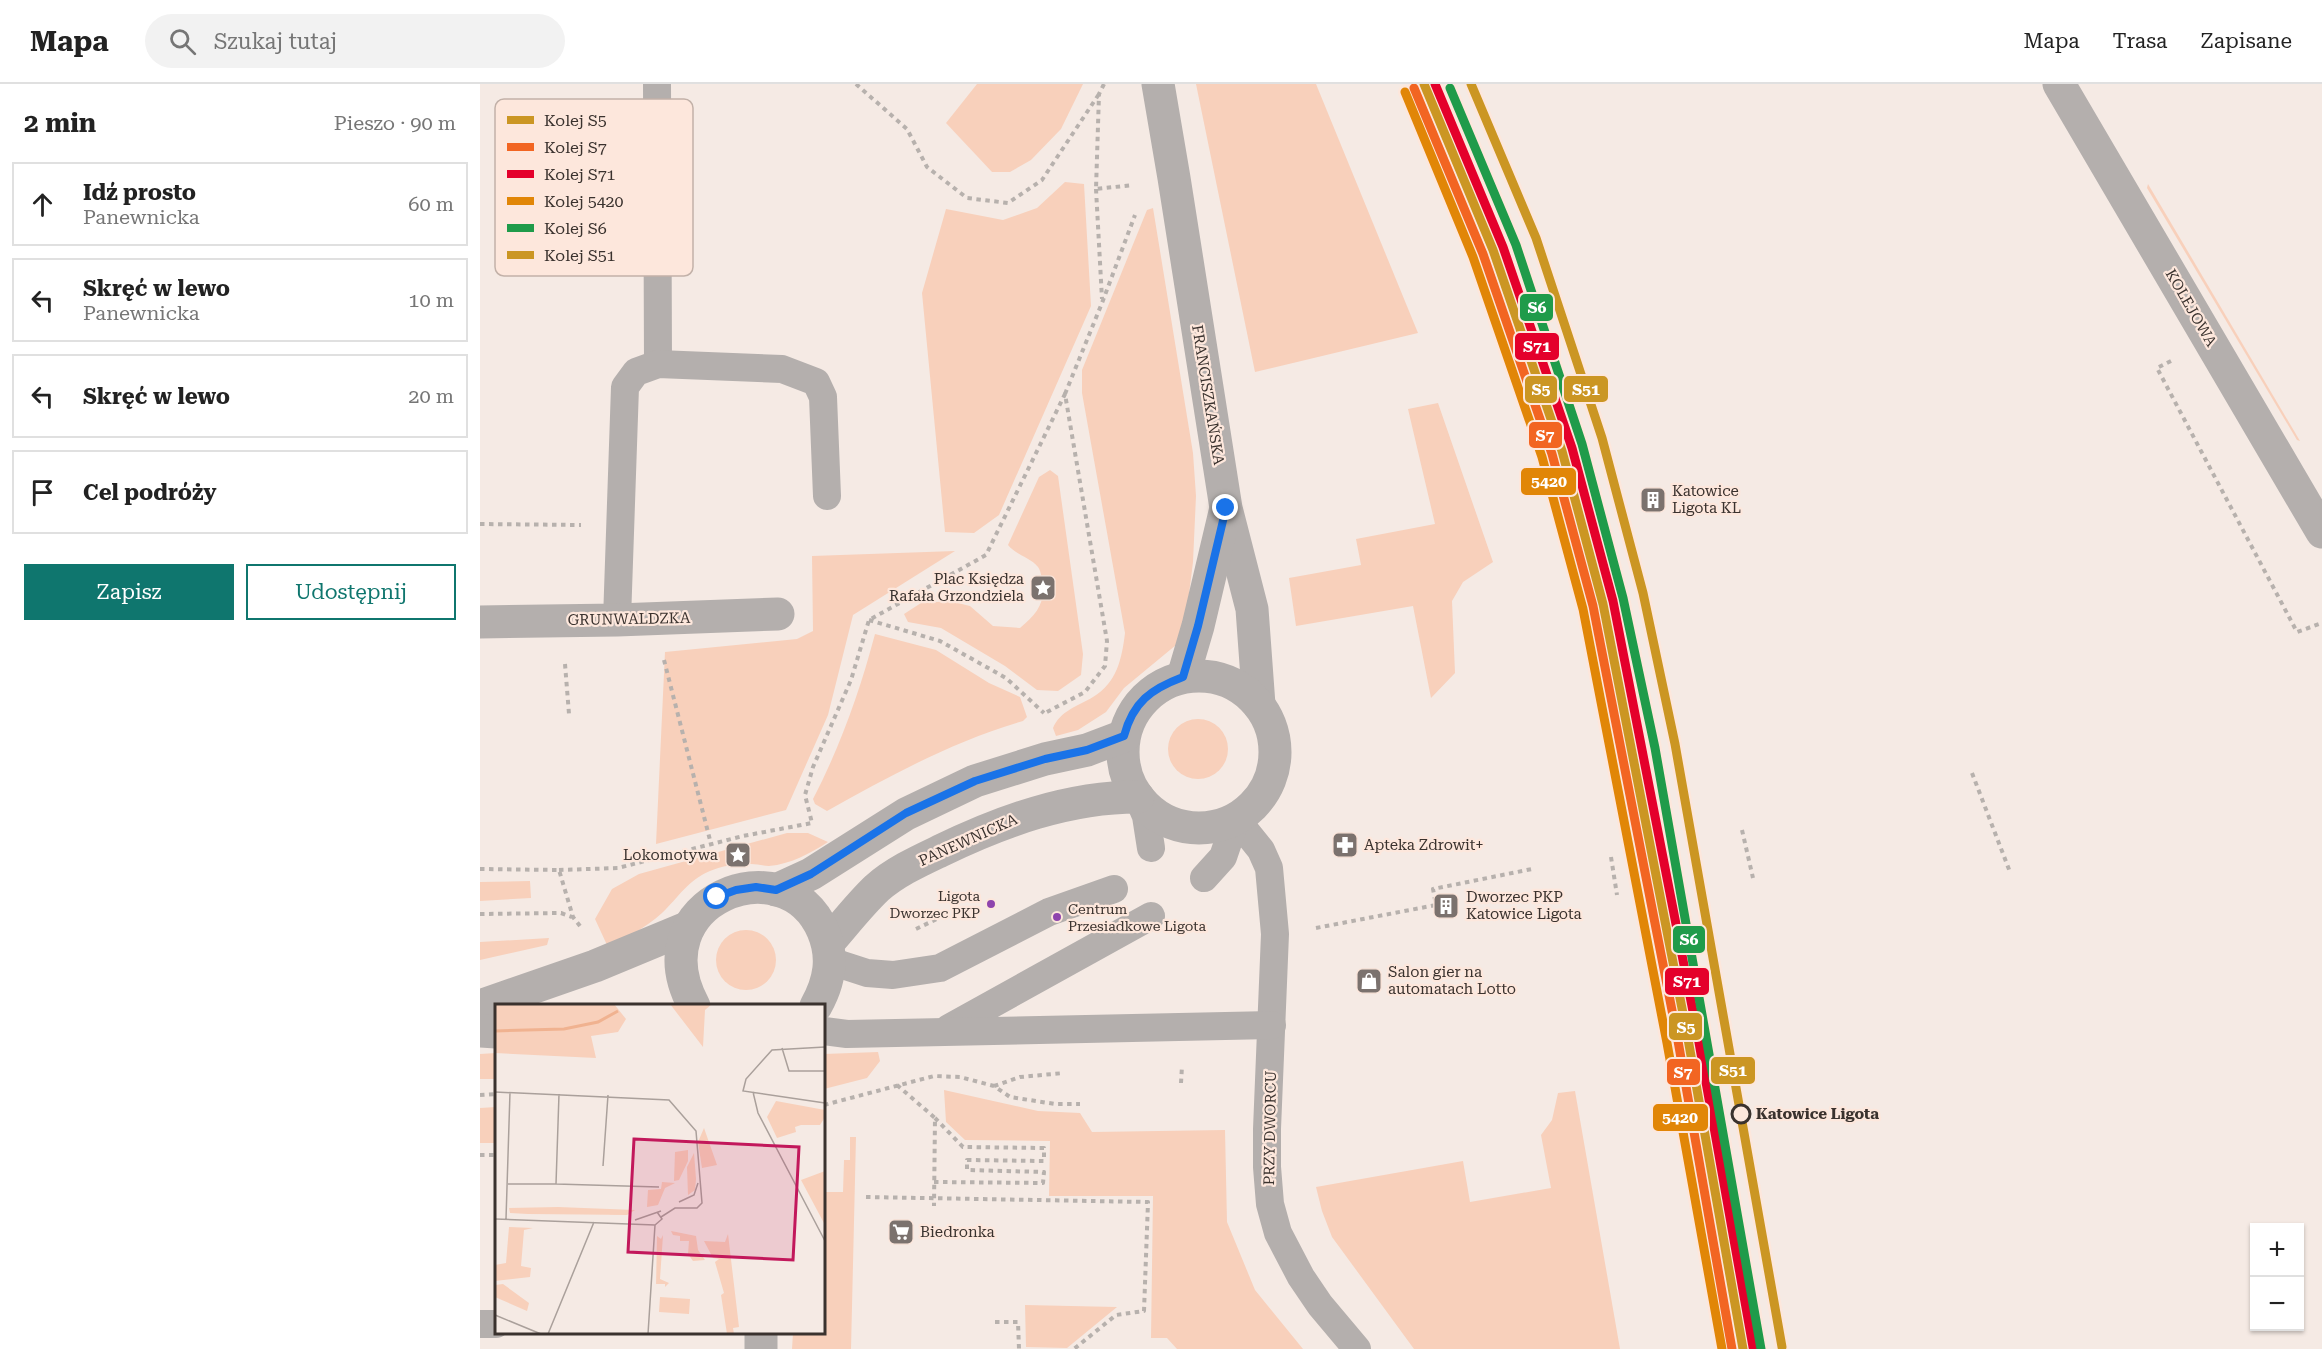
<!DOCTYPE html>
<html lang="pl">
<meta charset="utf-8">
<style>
body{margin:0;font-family:"Roboto Serif",serif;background:#f2f2f2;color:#222}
.controls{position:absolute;right:18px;bottom:18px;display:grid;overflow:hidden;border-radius:0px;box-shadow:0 2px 4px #0004}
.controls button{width:54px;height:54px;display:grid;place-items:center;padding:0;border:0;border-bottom:2px solid #e0e0e0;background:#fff;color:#222;font:30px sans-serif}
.stop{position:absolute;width:18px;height:18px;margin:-14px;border:4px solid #1a73e8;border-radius:50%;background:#fff}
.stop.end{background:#1a73e8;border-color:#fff;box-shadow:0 2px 6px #0008}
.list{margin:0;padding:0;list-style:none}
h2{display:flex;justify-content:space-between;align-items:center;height:78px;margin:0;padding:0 24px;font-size:26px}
h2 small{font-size:20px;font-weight:400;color:#767676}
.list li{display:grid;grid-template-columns:39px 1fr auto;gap:18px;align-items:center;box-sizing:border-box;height:84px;margin:0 12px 12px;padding:0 12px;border:2px solid #e0e0e0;border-radius:0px}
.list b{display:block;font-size:22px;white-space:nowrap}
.list p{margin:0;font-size:20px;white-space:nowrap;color:#767676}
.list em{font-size:20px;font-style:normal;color:#767676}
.actions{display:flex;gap:12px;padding:18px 24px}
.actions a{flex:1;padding:14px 0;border:2px solid #0f766e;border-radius:0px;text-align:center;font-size:21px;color:#0f766e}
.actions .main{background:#0f766e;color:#fff}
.icon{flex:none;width:33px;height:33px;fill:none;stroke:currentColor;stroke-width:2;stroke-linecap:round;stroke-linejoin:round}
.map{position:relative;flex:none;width:1842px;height:1265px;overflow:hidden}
header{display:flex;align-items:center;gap:36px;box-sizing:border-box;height:84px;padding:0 30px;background:#fff;border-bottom:2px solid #e0e0e0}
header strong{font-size:28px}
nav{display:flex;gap:33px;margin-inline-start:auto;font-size:21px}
.search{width:420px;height:54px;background:#f2f2f2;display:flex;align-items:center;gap:15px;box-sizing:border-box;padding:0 21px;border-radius:33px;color:#767676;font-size:22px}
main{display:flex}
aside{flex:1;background:#fff}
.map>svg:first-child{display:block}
</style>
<header>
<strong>Mapa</strong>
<div class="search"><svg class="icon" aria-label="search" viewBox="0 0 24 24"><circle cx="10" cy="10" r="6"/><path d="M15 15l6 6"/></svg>Szukaj tutaj</div>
<nav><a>Mapa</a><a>Trasa</a><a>Zapisane</a></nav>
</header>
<main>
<aside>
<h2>2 min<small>Pieszo · 90 m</small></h2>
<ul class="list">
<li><svg class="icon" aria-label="ahead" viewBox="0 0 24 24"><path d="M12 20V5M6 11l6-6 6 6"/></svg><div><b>Idź prosto</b><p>Panewnicka</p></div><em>60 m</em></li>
<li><svg class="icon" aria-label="left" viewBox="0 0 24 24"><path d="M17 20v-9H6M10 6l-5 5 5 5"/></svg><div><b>Skręć w lewo</b><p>Panewnicka</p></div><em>10 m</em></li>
<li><svg class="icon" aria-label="left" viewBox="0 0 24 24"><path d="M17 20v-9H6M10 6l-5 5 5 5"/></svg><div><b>Skręć w lewo</b></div><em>20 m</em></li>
<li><svg class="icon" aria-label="arrive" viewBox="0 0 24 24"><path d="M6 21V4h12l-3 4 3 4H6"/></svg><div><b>Cel podróży</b></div></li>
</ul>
<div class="actions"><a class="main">Zapisz</a><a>Udostępnij</a></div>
</aside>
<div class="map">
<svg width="1842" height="1265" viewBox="0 0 1842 1265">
<rect width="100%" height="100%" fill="#f5eae4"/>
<g fill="#f8d0bb">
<polygon points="497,0 603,0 581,45 551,76 530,88 512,88 466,39"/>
<polygon points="716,0 836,0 938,249 775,288"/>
<polygon points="585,98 604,100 611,222 519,431 494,449 465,448 442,209 466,125 523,136 557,124"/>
<polygon points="1668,100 1820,357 1817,356 1667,104"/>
<path d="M673,124L713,369L716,412L713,478L705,542L696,561L644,604L626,628L598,646L576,652L573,644C580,627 598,622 613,613C637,599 642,574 645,549L602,309V286L667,126Z"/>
<polygon points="958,319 1013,478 983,498 972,517 975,589 951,614 933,522 816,542 809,494 881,481 876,455 955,440 928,325"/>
<path d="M570,386L578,392L603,570L601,591L578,607L557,606L525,582L461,544L428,538L424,530L441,519L470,517L490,522L513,542L540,544C557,530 566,519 562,496C561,492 561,487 558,483C550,473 536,471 528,461L559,393Z"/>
<polygon points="475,467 373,531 348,631 306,726 176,760 185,568 317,555 333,547 332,472"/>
<path d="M395,550L456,566L509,599L540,613L547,633L543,637C473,657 410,692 347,727L335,720L333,715C360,663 380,607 395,550Z"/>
<circle cx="718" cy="665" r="30"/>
<path d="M307,749H328L348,758C329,770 311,780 289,782C283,782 277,780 271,780C258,779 242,782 230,787C208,796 198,814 182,829C165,844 148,854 127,861L115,835L132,805L159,790Z"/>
<polygon points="50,797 51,814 0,817 0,798"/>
<circle cx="266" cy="876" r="30"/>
<polygon points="69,854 67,861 0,876 0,858"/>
<polygon points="398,968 400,977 387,994 344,1005 344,970"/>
<polygon points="16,969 16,995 0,995 0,970"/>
<polygon points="464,1006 558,1027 600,1029 612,1048 745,1046 747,1138 775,1206 823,1265 697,1265 687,1254 671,1254 673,1112 569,1112 570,1057 485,1056 466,1038"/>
<polygon points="1095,1007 1140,1265 934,1265 852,1153 842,1127 836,1103 983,1077 990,1118 1071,1104 1061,1051 1072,1036 1078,1009"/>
<polygon points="16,1023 16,1059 0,1059 0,1024"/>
<polygon points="370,1053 376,1053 371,1265 312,1265 313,1249 344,1248 344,1108 363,1108 364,1076 370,1076"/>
<polygon points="545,1221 637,1223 587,1264 546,1263"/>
</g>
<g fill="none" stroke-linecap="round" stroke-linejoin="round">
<g stroke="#b7b1ad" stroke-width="4" stroke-dasharray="4.5 4.5" stroke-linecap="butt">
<polyline points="376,0 427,45 447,83 487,114 528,119 562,96 619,10"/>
<polyline points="624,0 619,10 616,105 653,101"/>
<polyline points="616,105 622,215"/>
<polyline points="1691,277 1677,284 1817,548 1842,539"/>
<polyline points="585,310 622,219 655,131"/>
<polyline points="0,440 101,441"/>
<polyline points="389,536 460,557 526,594 564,629"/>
<polyline points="184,576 231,760"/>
<polyline points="85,580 89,630"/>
<polyline points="1492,689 1530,788"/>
<polyline points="1262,746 1273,794"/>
<polyline points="1131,773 1137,811"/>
<polyline points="0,785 79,786 93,833 100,842"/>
<polyline points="79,786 138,784 263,752 332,739 325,711 333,683 371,596 389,536 506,471 585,310 627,557 625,582 605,608 565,629"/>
<polyline points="0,830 81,829 92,833"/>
<polyline points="836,844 956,821 953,805 1052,785"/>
<polyline points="436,845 459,834"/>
<polyline points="701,999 702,982"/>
<polyline points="417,1001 455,1034 454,1122"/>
<polyline points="514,1002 540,993 584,989"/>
<polyline points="0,1011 16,1010"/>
<polyline points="344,1021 454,992 480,993 514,1002 530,1013 575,1020 600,1020"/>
<polyline points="0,1071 16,1071"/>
<polyline points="454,1098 563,1099 564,1088 487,1086 487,1076 564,1077 564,1064 483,1063 455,1034"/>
<polyline points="386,1113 668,1118 664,1227 636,1231 594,1265"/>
<polyline points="515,1238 538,1238 539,1265"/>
</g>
<g stroke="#b4afad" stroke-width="28">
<polyline points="177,0 178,280"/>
<polyline points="137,536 145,303 156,288 178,280 302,285 336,298 343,313 347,412"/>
<polyline points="658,713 666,732 671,764"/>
<polyline points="756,735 781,766 789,784 795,850 787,1045 787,1083 790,1120 798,1149 821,1193 840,1221 877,1265"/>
<polyline points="724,794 743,773 756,735"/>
<polyline points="350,877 387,889 413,891 460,884 569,828 634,805"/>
<polyline points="469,944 671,832"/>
<polyline points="344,947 367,950 792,941"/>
<polyline points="0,1240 16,1240"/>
</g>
<g stroke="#b4afad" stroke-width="33">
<polyline points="678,0 694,94 746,424 772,525 779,621"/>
<polyline points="0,538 137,536 298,530"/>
<polyline points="703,593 718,542 745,428"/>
<polyline points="281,1248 281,1265"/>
</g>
<g stroke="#b4afad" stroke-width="33">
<polyline points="1579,0 1842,448"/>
<circle cx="719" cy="668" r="76"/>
<polyline points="296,806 331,790 426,730 495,697 565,675 607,666 644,652"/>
<path d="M348,859C364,841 379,821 397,804C415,788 439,777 460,767C522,737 588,713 658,713"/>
<polyline points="0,922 115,882 209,843"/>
<path d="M214,922C157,817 305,758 343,847C354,873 350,897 336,922"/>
<polyline points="0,947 16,948"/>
</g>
<g stroke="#fde7dc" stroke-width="14">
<polyline id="rail-1" points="944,0 1013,166 1082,367 1123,520 1208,955 1263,1265"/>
</g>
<g stroke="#fde7dc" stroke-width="14">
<polyline id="rail-2" points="934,4 1003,170 1072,370 1113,522 1198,957 1252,1265"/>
</g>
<g stroke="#fde7dc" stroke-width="14">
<polyline id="rail-3" points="955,0 1023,163 1092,364 1133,517 1218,953 1273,1263"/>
</g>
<g stroke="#fde7dc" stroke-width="14">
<polyline id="rail-4" points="925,8 993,173 1062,373 1103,525 1187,959 1242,1265"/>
</g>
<g stroke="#fde7dc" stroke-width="14">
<polyline id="rail-5" points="970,4 1036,161 1102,360 1143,514 1175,664 1281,1265"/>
</g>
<g stroke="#fde7dc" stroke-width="14">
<polyline id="rail-6" points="991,0 1056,154 1122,354 1163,509 1195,660 1302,1263"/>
</g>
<use href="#rail-1" stroke="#cb9623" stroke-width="9"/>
<use href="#rail-2" stroke="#f26522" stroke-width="9"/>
<use href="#rail-3" stroke="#e4002b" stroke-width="9"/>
<use href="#rail-4" stroke="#e18607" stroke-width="9"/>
<use href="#rail-5" stroke="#1f9b4a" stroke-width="9"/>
<use href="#rail-6" stroke="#cb9623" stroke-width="9"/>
</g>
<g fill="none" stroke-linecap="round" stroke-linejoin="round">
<path stroke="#1a73e8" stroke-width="8" d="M237,813L256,806L276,803L296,806L331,790L426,729L495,697L565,675L607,666L644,652C653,618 671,605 703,593L718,542L746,424"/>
</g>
<defs>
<g id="building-square" transform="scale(1.35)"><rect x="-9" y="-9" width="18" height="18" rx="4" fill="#7b726e" stroke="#fde7dc"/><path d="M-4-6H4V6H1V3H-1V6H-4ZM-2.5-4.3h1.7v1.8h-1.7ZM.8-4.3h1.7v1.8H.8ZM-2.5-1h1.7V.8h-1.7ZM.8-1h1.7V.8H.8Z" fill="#fff"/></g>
<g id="sight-square" transform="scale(1.35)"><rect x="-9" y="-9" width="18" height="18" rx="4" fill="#7b726e" stroke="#fde7dc"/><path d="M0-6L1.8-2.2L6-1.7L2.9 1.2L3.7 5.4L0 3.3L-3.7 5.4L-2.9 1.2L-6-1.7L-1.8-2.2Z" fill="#fff"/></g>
<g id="pharmacy-square" transform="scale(1.35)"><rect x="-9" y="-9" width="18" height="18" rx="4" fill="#7b726e" stroke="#fde7dc"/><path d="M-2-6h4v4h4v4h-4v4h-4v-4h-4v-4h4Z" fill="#fff"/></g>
<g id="shop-square" transform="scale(1.35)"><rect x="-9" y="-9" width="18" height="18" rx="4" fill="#7b726e" stroke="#fde7dc"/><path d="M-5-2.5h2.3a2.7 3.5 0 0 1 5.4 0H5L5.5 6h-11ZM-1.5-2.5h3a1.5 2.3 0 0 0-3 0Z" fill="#fff"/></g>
<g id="supermarket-square" transform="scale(1.35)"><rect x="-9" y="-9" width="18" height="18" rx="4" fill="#7b726e" stroke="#fde7dc"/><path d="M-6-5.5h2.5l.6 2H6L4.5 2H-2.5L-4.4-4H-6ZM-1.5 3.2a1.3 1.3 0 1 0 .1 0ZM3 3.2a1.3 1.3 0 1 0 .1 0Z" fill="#fff"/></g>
</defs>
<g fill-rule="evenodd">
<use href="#building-square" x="1173" y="416"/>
<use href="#sight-square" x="563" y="504"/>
<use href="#pharmacy-square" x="865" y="761"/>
<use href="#sight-square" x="258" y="771"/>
<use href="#building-square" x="966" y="822"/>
<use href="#shop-square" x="889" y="897"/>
<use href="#supermarket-square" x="421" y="1148"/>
</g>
<g fill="#8e44ad" stroke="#fde7dc" stroke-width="2">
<circle cx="511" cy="820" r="5"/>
<circle cx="577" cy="833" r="5"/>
</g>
<circle fill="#fde7dc" stroke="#3a322e" stroke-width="3" cx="1261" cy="1030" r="9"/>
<g text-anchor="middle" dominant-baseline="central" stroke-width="4.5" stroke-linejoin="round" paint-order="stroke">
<g font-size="14" fill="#3a322e" stroke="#fde7dc" text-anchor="end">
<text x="500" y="812">Ligota<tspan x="500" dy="17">Dworzec PKP</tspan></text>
<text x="588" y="825" text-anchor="start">Centrum<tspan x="588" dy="17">Przesiadkowe Ligota</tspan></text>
</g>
<g font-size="15" fill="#3a322e" stroke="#fde7dc">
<text transform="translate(1711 224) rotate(60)">KOLEJOWA</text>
<text transform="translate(728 311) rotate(81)">FRANCISZKAŃSKA</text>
<text transform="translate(149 535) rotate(-1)">GRUNWALDZKA</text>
<text transform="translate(488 756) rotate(-24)">PANEWNICKA</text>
<text transform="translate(790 1044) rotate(-89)">PRZY DWORCU</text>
</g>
<g font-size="15" fill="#3a322e" stroke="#fde7dc" text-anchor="start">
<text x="1192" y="407">Katowice<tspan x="1192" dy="17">Ligota KL</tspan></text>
<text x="544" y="495" text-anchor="end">Plac Księdza<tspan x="544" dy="17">Rafała Grzondziela</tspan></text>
<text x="884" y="761">Apteka Zdrowit+</text>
<text x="238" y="771" text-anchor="end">Lokomotywa</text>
<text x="986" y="813">Dworzec PKP<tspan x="986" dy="17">Katowice Ligota</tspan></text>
<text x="908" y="888">Salon gier na<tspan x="908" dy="17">automatach Lotto</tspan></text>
<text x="440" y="1148">Biedronka</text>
</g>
<g font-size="15" font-weight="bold" fill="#3a322e" stroke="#fde7dc" text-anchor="start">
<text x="1276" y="1030">Katowice Ligota</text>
</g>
</g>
<g transform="translate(15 920)">
<rect width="330" height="330" fill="#f5eae4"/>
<path d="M0,0H119L131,15L123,28L96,32L101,54L0,49ZM175,0H217L210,6L208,43ZM281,97L330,106V113L325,121H306L300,123L301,128L282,134L272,113ZM209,124L222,161L207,164L203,138ZM193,146V157L184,176L179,177L180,148ZM199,149L201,175L200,186L193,191L192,163ZM330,167V221L306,176ZM167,178L180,179L170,184L163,201L152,203L153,186L166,185ZM63,203L140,206L132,211H142L33,210L15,209L14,204ZM14,223L38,224L29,226L26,262L36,264L35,273L0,277V261L11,259ZM176,227L201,232L203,246L210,256L198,257L193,250L194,237H185V232L178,231ZM233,230L244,323L238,324L239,330H232L226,291L229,289L220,258L224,255L218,254L209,237L230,238ZM168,231L165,275L174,279L170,283V280H161V283L162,232L166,235ZM8,280L34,299L32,307L0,293V281ZM165,293L195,295L194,310L164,308Z" fill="#f8d0bb"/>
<path fill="none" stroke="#f0b290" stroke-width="3" d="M0,27L69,25L103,18L123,7"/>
<path fill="none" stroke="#aaa09b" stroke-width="1.5" d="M330,43L277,46L251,75L248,87L330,99M287,44L294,67H330M0,88L174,96L201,127L207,199L202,204H180L166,213M258,88L263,109L330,237M108,162L113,91M13,180H61L64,90M61,180L164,183M184,198L199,191L203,179M0,215L160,221L167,215L162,208M11,215L15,88M140,216L166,207M0,311L46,330M53,330L99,218M153,330L160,221"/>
<path fill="#c2185b" fill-opacity="0.15" stroke="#c2185b" stroke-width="3" d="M139,135L304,143L298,256L133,248Z"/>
<rect width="330" height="330" fill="none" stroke="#3a322e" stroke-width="3"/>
</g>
<rect x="15" y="15" width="198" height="177" rx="9" fill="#fde7dc" stroke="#c2b1a8" stroke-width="1.5"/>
<rect x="27" y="32" width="27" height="8" fill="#cb9623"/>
<rect x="27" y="59" width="27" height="8" fill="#f26522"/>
<rect x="27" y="86" width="27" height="8" fill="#e4002b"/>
<rect x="27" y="113" width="27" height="8" fill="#e18607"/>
<rect x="27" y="140" width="27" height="8" fill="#1f9b4a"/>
<rect x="27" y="167" width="27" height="8" fill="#cb9623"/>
<g font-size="16" fill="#3a322e">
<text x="64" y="42">Kolej S5</text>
<text x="64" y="69">Kolej S7</text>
<text x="64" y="96">Kolej S71</text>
<text x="64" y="123">Kolej 5420</text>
<text x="64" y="150">Kolej S6</text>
<text x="64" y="177">Kolej S51</text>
</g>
<g stroke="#fde7dc" stroke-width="2">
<rect x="1039" y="209" width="35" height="29" rx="6" fill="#1f9b4a"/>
<rect x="1034" y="248" width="46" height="29" rx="6" fill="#e4002b"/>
<rect x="1083" y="291" width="46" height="28" rx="6" fill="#cb9623"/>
<rect x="1044" y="291" width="34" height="29" rx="6" fill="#cb9623"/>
<rect x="1048" y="337" width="35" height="28" rx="6" fill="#f26522"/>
<rect x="1040" y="383" width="57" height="29" rx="6" fill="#e18607"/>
<rect x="1192" y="841" width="34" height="29" rx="6" fill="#1f9b4a"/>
<rect x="1184" y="883" width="46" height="29" rx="6" fill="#e4002b"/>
<rect x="1188" y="928" width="35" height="29" rx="6" fill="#cb9623"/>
<rect x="1230" y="972" width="46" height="29" rx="6" fill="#cb9623"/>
<rect x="1186" y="974" width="35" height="28" rx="6" fill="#f26522"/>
<rect x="1172" y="1019" width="57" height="29" rx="6" fill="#e18607"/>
</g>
<g font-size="16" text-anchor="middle" font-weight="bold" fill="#fff">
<text x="1057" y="229">S6</text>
<text x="1057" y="268">S71</text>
<text x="1106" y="311">S51</text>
<text x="1061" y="311">S5</text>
<text x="1065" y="357">S7</text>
<text x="1069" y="403">5420</text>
<text x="1209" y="861">S6</text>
<text x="1207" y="903">S71</text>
<text x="1206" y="949">S5</text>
<text x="1253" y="992">S51</text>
<text x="1203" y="994">S7</text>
<text x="1200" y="1039">5420</text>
</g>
</svg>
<div class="controls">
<button>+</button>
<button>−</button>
</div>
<div class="stop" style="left:237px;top:813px"></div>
<div class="stop end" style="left:746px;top:424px"></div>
</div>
</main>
